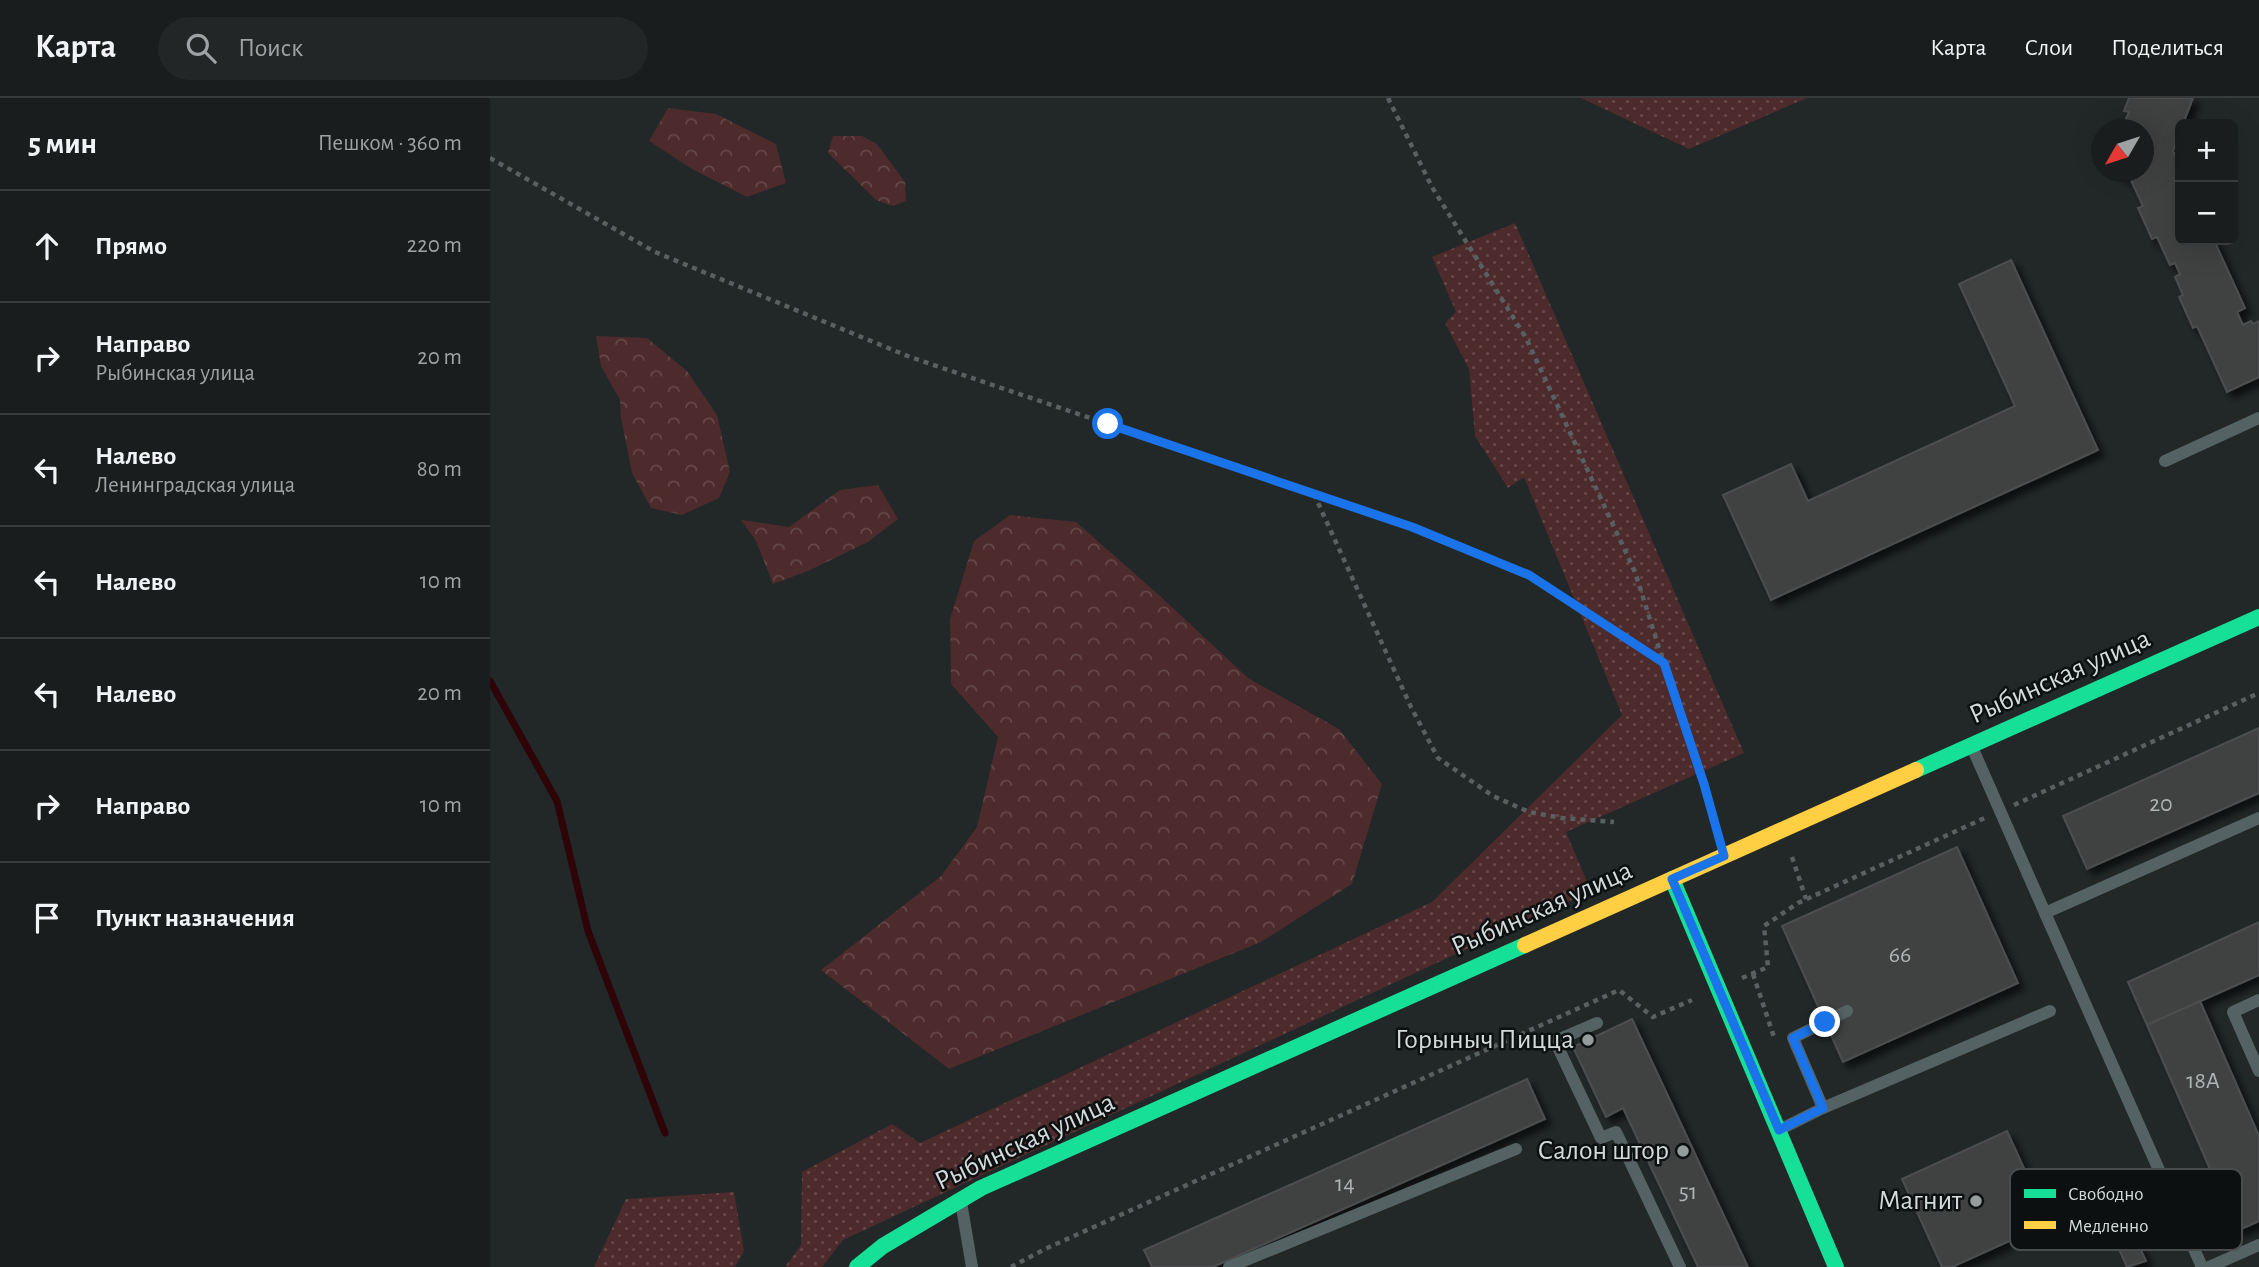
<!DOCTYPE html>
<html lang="ru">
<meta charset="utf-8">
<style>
body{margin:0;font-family:"Alegreya Sans",sans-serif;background:#232626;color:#f1f3f6}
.controls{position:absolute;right:21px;top:21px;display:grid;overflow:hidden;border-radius:10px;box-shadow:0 7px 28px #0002}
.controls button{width:63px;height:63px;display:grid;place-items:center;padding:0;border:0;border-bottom:2px solid #383b3b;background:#1a1d1d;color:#f1f3f6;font:35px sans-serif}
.compass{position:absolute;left:1601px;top:21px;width:63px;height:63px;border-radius:50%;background:#1a1d1d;box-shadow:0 7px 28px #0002;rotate:231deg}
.stop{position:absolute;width:21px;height:21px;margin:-16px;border:5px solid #1a73e8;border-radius:50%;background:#fff}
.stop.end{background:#1a73e8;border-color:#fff;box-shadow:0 2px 7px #0008}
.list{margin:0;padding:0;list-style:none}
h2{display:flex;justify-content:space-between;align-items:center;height:91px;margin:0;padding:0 28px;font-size:30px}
h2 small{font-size:23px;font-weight:400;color:#9fa2a4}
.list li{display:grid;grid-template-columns:46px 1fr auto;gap:21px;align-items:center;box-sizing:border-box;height:112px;padding:0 28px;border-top:2px solid #383b3b}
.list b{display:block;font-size:26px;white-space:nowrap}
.list p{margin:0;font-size:23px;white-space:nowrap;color:#9fa2a4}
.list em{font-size:23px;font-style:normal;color:#9fa2a4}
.icon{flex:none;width:38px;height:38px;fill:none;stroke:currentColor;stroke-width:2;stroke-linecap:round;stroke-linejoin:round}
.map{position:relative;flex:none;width:1769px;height:1169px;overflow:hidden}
header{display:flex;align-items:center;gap:42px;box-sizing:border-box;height:98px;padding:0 35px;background:#1a1d1d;border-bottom:2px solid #383b3b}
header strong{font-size:33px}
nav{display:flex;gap:38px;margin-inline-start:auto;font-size:24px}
.search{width:490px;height:63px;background:#232626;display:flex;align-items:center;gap:18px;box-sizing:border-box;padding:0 24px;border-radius:38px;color:#9fa2a4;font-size:26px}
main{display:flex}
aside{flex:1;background:#1a1d1d}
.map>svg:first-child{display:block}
</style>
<header>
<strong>Карта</strong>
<div class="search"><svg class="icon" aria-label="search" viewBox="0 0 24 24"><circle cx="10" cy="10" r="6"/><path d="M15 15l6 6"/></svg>Поиск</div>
<nav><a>Карта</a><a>Слои</a><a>Поделиться</a></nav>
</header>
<main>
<aside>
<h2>5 мин<small>Пешком · 360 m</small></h2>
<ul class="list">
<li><svg class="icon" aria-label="ahead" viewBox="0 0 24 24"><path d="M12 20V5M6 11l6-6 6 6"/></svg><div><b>Прямо</b></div><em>220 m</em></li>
<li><svg class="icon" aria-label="right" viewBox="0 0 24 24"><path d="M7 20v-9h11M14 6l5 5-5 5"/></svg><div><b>Направо</b><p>Рыбинская улица</p></div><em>20 m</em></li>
<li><svg class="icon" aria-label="left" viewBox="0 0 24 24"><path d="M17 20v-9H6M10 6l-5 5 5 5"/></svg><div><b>Налево</b><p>Ленинградская улица</p></div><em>80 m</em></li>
<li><svg class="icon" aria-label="left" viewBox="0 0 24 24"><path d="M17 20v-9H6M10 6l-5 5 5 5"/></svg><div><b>Налево</b></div><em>10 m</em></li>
<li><svg class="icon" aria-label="left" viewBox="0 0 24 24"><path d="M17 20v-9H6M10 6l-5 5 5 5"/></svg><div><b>Налево</b></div><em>20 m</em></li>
<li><svg class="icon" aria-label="right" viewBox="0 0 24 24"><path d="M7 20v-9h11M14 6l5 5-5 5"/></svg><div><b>Направо</b></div><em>10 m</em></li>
<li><svg class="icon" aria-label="arrive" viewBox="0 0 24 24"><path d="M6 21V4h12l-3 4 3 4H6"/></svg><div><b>Пункт назначения</b></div></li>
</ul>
</aside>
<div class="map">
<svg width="1769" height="1169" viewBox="0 0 1769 1169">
<defs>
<pattern id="green-dots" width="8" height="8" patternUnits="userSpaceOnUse" patternTransform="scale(1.75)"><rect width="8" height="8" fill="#4d2a2b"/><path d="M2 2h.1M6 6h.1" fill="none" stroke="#664849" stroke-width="1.8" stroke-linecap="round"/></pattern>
<pattern id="forest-crowns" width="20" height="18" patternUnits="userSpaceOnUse" patternTransform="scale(1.75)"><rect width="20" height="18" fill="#4d2a2b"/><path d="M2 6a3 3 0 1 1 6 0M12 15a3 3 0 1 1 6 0" fill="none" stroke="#664849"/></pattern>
<filter id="shadow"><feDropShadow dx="6" dy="6" stdDeviation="3.5" flood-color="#0009"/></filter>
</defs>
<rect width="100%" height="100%" fill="#222727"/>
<g fill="url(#green-dots)">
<polygon points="1091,0 1317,0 1199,51"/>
<polygon points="1025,125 1254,655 1076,734 1101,793 353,1142 332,1169 295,1169 311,1147 312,1074 402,1026 430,1045 942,804 1132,617 1034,379 1018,390 985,338 979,271 955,225 966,214 942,159"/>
<polygon points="244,1094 254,1153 245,1169 104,1169 136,1101"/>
</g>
<g fill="url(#forest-crowns)">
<polygon points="178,10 226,16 286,46 296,85 257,99 202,71 159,43"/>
<polygon points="343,38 372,38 387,46 415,84 416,103 403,108 386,102 338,55"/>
<polygon points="106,238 157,240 197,273 227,317 240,374 229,400 192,417 161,410 142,375 131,320 130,302 111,268"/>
<polygon points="388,387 408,421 378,444 318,473 283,486 266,443 251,422 299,429 350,392"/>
<polygon points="520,417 586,424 669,497 758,580 849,631 892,686 862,786 771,844 459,971 331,872 451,778 487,729 508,639 461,586 460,521 484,443"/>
</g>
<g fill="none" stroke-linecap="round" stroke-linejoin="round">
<polyline stroke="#2e0409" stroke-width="7" points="0,583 67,703 98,833 175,1035"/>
</g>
<g fill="#3f4343" stroke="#4b4e4f" stroke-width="2" filter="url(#shadow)">
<polygon points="1639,0 1703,0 1693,26 1690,26 1690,34 1683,53 1690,68 1690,142 1724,142 1755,210 1747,214 1753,227 1761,223 1763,226 1769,223 1769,279 1737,294 1707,228 1703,230 1689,199 1693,197 1685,179 1690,176 1685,165 1680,167 1667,139 1662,141 1648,110 1653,108 1639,78 1634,80 1631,74 1654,74 1654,32 1642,32 1633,28 1639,14 1634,13"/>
<polygon points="1521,162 1608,352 1281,502 1233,397 1301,366 1318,403 1525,308 1469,186"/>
<polygon points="1769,630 1769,695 1597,771 1573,718"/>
<polygon points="1467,749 1528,885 1353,964 1292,828"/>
<polygon points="1769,824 1769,877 1657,927 1638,884"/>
<polygon points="1710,903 1769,1038 1769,1123 1747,1133 1657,927"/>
<polygon points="1142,921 1258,1169 1208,1169 1133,1010 1116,1019 1083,949"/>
<polygon points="1037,981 1055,1021 723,1169 662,1169 654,1152"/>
<polygon points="1517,1033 1559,1125 1462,1169 1452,1169 1412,1081"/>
<polygon points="1646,1142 1656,1163 1637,1169 1628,1149"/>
</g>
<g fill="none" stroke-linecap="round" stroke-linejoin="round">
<g stroke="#586061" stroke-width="4.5" stroke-dasharray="5 5" stroke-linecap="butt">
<polyline points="898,0 942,89 1036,240 1145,474 1226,730"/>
<polyline points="0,60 165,154 420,259 922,429 1039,477 1174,565"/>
<polyline points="824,396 921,609 948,660 1003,698 1039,714 1072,720 1124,724"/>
<polyline points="1524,707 1769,595"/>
<polyline points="1302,759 1316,801"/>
<polyline points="1263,876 1284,939"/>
<polyline points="1252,880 1278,869 1274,828 1308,805 1497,719"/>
<polyline points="521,1169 555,1151 1129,892 1163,919 1202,902"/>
</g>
<g stroke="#556264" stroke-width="12">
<polyline points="1675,363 1769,320"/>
<polyline points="1482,649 1555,815"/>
<polyline points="1769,902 1743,914 1769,973"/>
<polyline points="1107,925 1065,943 1111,1040 1126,1034 1190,1169"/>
<polyline points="1333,1010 1303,940 1357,913"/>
<polyline points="1291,1031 1333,1010 1560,913"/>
<polyline points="471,1104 482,1169"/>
<polyline points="739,1169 1026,1051"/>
<polyline points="1712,1169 1555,815 1769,720"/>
<polyline points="1719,1169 1769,1147"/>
</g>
<g stroke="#16e098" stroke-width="16">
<polyline points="1426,672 1769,519"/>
<polyline points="1182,781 1346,1169"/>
<polyline points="367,1169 393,1148 491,1090 1035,847"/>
</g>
<polyline stroke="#ffcf43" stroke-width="16" points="1035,847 1426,672"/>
</g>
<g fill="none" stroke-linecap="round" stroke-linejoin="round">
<polyline stroke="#1a73e8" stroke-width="9" points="618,326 922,429 1039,477 1174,565 1214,686 1234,758 1182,781 1289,1032 1333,1010 1303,940 1335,924"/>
</g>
<g fill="#969b9b" stroke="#0d1011" stroke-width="2.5">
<circle cx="1098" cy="942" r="7"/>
<circle cx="1193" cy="1053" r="7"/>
<circle cx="1486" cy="1103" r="7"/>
</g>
<g text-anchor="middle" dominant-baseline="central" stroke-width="5" stroke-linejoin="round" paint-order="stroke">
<g font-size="24" fill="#afb4b4">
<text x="1671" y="706">20</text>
<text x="1410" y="857">66</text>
<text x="1713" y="983">18А</text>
<text x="855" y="1086">14</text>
<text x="1198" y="1094">51</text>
</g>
<g font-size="28" fill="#d4d9da" stroke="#0d1011">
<text transform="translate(1570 579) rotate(-24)">Рыбинская улица</text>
<text transform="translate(1052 811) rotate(-24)">Рыбинская улица</text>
<text transform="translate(535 1044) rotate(-25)">Рыбинская улица</text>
</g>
<g font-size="28" fill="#d4d9da" stroke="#0d1011" text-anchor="end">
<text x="1084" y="942">Горыныч Пицца</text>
<text x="1179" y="1053">Салон штор</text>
<text x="1472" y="1103">Магнит</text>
</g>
</g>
<rect x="1520" y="1071" width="232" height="81" rx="10" fill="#0d1011" stroke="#494c4d" stroke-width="2"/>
<rect x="1534" y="1091" width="32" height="9" fill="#16e098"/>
<rect x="1534" y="1123" width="32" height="8" fill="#ffcf43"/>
<g font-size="19" fill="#d4d9da">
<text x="1578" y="1102">Свободно</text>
<text x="1578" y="1134">Медленно</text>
</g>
</svg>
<div class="controls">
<button>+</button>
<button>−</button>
</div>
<svg class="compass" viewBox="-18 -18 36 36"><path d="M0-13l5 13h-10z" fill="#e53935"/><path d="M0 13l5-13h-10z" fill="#9fa2a4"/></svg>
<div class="stop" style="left:618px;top:326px"></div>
<div class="stop end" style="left:1335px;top:924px"></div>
</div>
</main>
